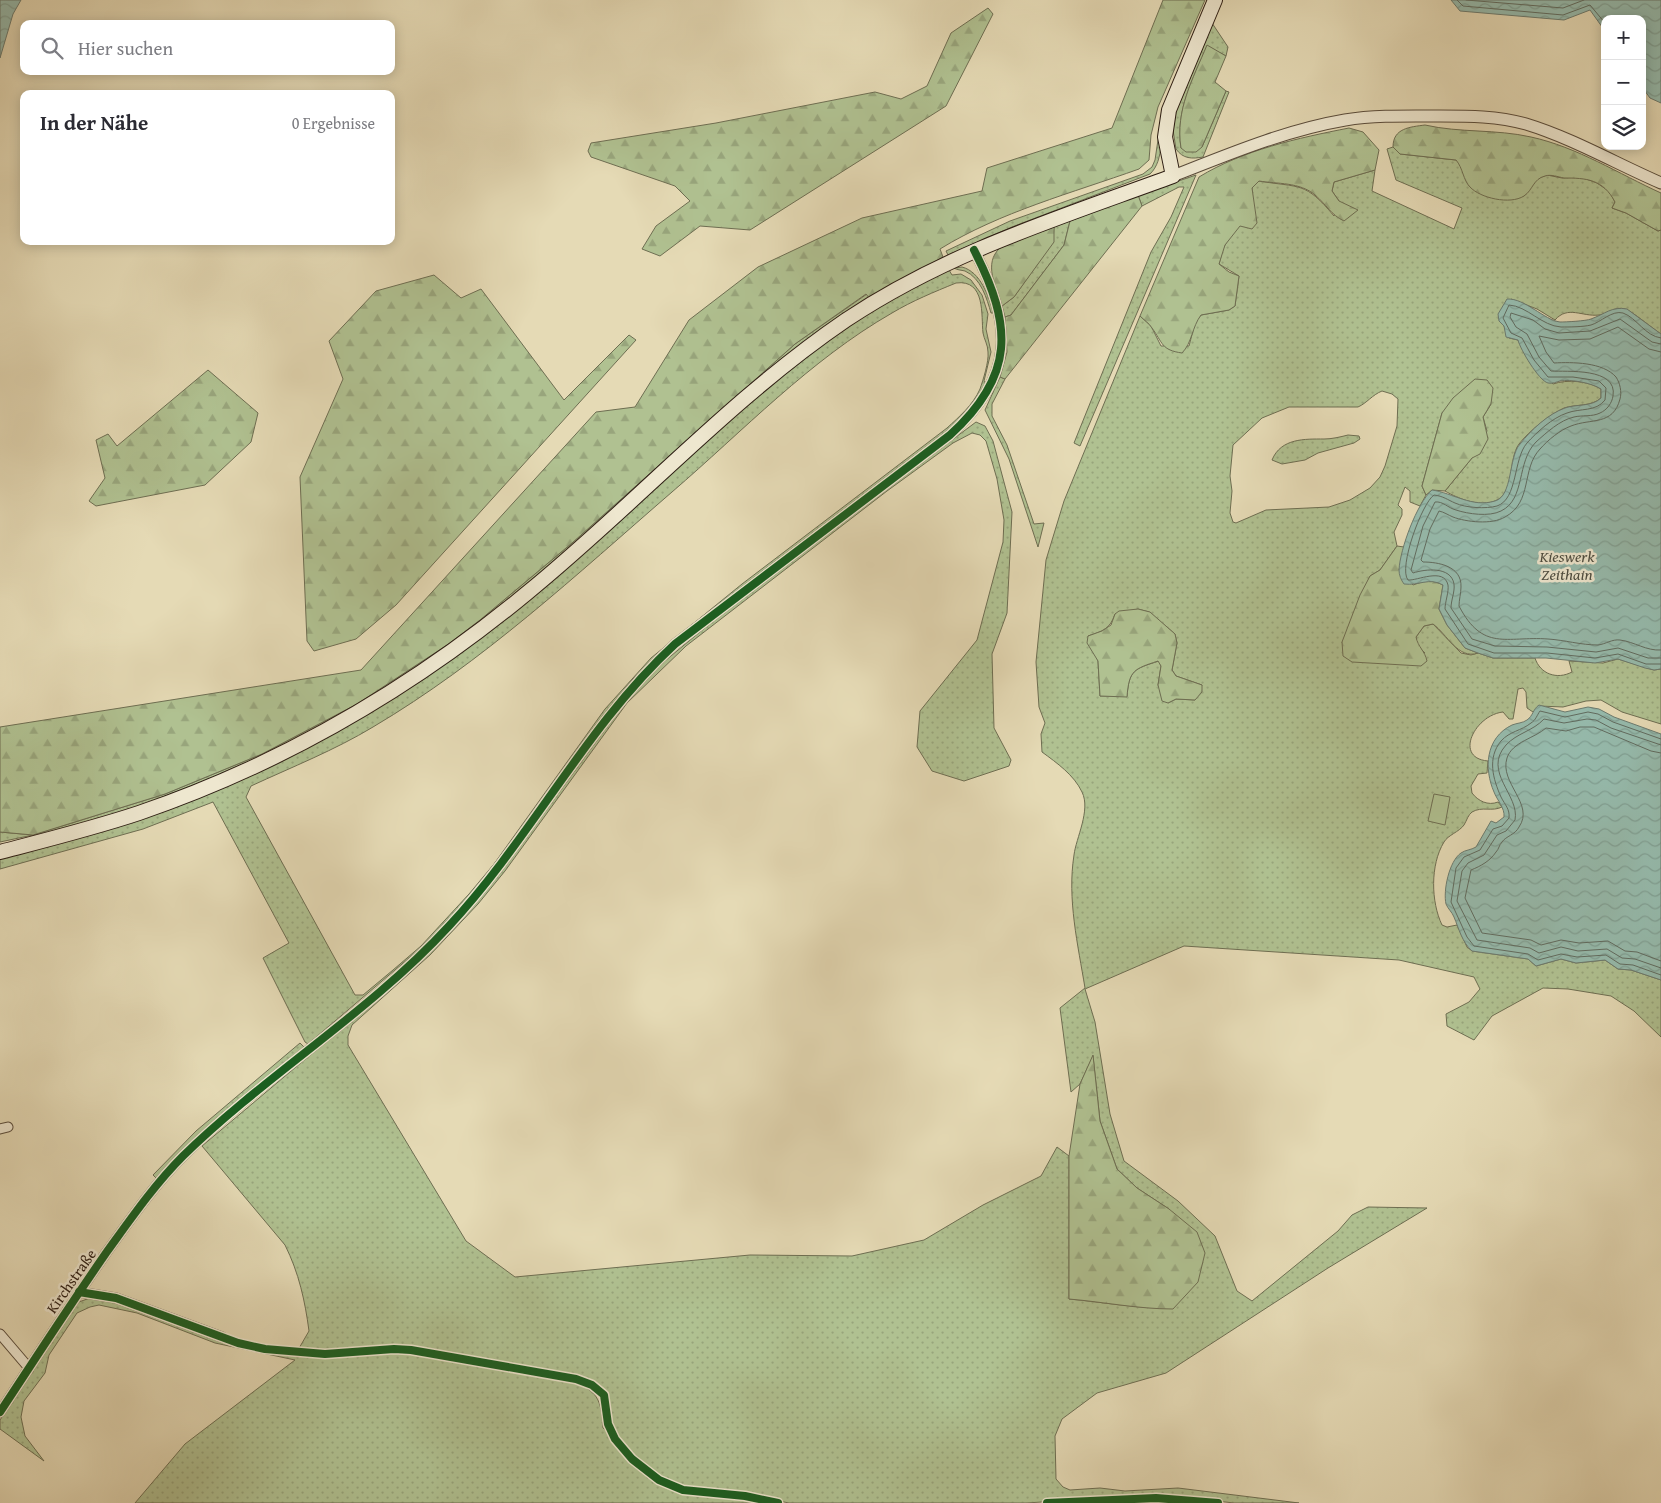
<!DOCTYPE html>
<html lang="de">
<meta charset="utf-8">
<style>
body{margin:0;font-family:"Gentium Book Plus",serif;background:#f2f2f3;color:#2b2b33}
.controls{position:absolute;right:15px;top:15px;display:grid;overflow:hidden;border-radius:10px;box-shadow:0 2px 12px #0003}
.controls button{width:45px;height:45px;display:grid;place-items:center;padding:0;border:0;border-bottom:1px solid #e1e1e2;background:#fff;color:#2b2b33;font:25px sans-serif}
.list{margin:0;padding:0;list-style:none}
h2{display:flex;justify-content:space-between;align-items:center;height:65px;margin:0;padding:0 20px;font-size:21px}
h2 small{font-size:16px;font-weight:400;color:#7c7c81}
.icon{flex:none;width:28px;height:28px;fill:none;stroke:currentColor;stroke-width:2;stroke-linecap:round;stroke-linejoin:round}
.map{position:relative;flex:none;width:1661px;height:1503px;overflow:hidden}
.search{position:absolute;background:#fff;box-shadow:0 2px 12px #0003;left:20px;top:20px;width:375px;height:55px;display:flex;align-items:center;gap:12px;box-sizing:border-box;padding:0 18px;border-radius:10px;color:#7c7c81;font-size:19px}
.panel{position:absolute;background:#fff;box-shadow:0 2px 12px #0003;left:20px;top:90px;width:375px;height:155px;border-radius:10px}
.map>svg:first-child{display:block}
</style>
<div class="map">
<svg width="1661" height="1503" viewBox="0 0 1661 1503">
<defs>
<pattern id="green-dots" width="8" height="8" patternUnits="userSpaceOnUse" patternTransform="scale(1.25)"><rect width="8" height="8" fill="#b0c191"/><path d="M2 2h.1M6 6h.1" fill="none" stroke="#98a57c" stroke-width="1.8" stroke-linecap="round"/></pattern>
<pattern id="forest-firs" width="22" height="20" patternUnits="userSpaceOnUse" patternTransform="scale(1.25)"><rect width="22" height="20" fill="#b0c191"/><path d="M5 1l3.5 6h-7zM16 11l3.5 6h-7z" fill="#98a57c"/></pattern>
<pattern id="water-waves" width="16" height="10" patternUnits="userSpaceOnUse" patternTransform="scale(1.25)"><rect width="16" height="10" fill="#96bbad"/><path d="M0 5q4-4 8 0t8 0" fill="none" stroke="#81a094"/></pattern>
</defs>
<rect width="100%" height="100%" fill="#e5dab5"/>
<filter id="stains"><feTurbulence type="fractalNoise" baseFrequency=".004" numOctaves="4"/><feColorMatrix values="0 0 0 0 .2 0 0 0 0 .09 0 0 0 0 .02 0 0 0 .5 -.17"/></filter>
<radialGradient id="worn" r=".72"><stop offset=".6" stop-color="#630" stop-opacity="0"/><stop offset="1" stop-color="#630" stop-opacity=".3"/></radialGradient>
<g fill="url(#green-dots)" stroke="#6e6e52" fill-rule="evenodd">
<path d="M1212,23L1228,47L1226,56L1207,46C1193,79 1175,111 1181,148L1202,147L1226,91L1229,92L1203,157C1192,159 1183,159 1176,149L1173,130L1176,111Z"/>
<path d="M1162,113C1160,132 1165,160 1150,174L1012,227L948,255L946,251L1010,221L1143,174L1152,167L1155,160Z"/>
<path d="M1393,147L1400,154L1456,160L1462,166L1469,186L1524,196L1536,179L1547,175L1562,178L1581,177L1597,183L1610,192L1615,202L1612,208L1626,213L1658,231L1661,230V334C1653,329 1632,311 1625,309C1614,306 1609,314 1599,315C1582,317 1568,305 1555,320L1537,309L1511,299L1504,326L1509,338L1518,340L1530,363L1553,384C1567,379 1589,381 1601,389V398C1591,407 1576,404 1564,408C1549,415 1529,431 1519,444C1508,459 1515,491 1497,500C1481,508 1459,499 1445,491L1472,458L1487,431L1483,417L1491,404L1442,413L1422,486L1426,495L1420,506L1410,502V491L1405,487L1398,505L1402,509V515L1394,532L1397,546L1380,570L1370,576L1342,643L1425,653L1417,645L1416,637L1424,626L1433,624L1461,653L1471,655L1478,653L1493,658H1535C1540,674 1557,680 1572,672L1569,661L1603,663L1618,659L1654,670L1661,669V724L1622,712L1601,700L1586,701L1563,707L1539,706L1533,712L1527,708L1526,692L1523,688L1518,689L1513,719H1509L1503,712C1475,715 1453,758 1488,761L1487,773L1478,774L1471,786L1472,793C1478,801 1488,806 1498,802L1502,807C1492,812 1482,806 1472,812C1468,815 1467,820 1464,825C1459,832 1448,835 1444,842C1430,865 1431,902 1442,925L1447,927L1457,925L1467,947L1472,951L1528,959L1536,966L1561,959L1576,963L1605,960L1618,969L1631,970L1661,980V1037L1634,1011L1611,996L1568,989L1543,988L1492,1016L1474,1040L1447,1026L1446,1014L1469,1002L1480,989L1474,977L1399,960L1184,946L1085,989L1095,1022L1110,1114L1124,1161L1178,1201L1215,1236L1237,1291L1252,1301L1338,1231L1352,1215L1368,1207L1427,1208L1328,1268L1166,1373L1097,1393L1062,1419L1055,1436L1056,1479L1063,1487L1070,1490L1100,1488L1125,1491L1178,1488L1299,1503H1234L1182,1497L1137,1496L1026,1503H789L745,1494L683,1489L665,1482L652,1474L626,1449L614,1430L606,1395L600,1388L584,1380L551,1371L411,1348L340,1351L298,1350L309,1331C305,1301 299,1273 285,1245L202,1146L372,1003L450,931L503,869L625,702L660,665L747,593L976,422L985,426L993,441L1012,512L1007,613L992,654L994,728L1011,760L1009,766L964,781L932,771L917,747L920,711L977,640L1003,542L1004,520L997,479L986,441L980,435L972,433L953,443L887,491L686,646L627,703L505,871L478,904L430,955L352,1025L348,1036V1045L466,1241L515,1277L750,1255L852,1256L924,1240L983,1205L1041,1176L1057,1147L1069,1156V1299C1104,1302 1138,1309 1173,1308L1182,1298L1169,1209L1137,1188L1117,1169L1100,1121L1093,1056L1080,1084L1071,1092L1060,1008L1085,988C1078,945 1067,899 1074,855C1076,838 1091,810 1082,792C1074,775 1057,763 1042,752L1041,734L1045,723L1039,707L1036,662L1046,560L1064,501L1140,316L1151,326L1161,346H1189L1195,323L1201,315L1229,310L1235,306L1239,276L1219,264C1221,258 1222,250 1225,245C1236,225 1253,212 1252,188L1259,181C1300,188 1305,181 1334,216L1339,201L1332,191L1334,182L1375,170L1372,191L1454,229L1462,208L1396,180L1387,149ZM1382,391L1392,394L1398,399L1397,426L1385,466L1380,477L1370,488L1350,500L1329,507L1266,510L1236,523L1233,522L1230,513L1232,491L1230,476L1233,445L1262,418L1289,407H1358C1367,403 1372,395 1382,391ZM1138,609L1149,612L1175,634L1177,643L1172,670L1176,676L1202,685L1195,700L1176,699L1168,703L1158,685L1161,666L1159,661C1134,669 1129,670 1127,696H1100L1098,661L1088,636C1103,631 1110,629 1115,614Z"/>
<polygon points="1196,175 1080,446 1074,443 1151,252 1171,217 1184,187 1179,187 1142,206 1138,195"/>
<polygon points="1070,221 1064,245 1011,315 1005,317 1002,306 1014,297 1053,242 1054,226"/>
<path d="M962,267C981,272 988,296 994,313H991C987,299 981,278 965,271C961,270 957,270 954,268Z"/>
<path d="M949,270L952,275L961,274L971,280L982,295L988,314L986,329L991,352L984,381L986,384L966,413L948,430L743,586L653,659L633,679L597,723L517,838L470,896L422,947L308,1044L305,1042L263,958L289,943L213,802L143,829L0,869V859L139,818L407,688L803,358L888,300ZM956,283C986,279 981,316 983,333C984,339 988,345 988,352C989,362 983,380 980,389C973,405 959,417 947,428L742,584L651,658L605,709L494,864L469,894L421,946L393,970L363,995H355L246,797L251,786C292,767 335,750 373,727C483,662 576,575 672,492C743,431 810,360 892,313C912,301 934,292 956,283Z"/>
<polygon points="867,294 870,299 448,650 292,744 166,798 35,839 33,835 0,842 0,832 33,835 165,794 262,754 357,704 447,645 480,620 572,543 795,344"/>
<polygon points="1000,377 1005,379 992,404 992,416 1007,445 1034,524 1044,523 1038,547 1009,459 985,410"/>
<path d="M1348,435L1359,436L1360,439L1354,443L1318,453L1305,460L1282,464L1272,460C1281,438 1305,439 1324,439C1332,439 1340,437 1348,435Z"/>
<polygon points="300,1043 305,1048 199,1135 157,1179 153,1175 196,1131"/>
<path d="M90,1298L118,1302L217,1339L265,1351L320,1357L402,1352L563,1378C595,1390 601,1393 603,1428C612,1432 617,1447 624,1454C634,1465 644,1474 656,1481C687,1500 734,1495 769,1503H135L185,1444L295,1360L215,1343L137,1313L99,1305L90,1307L77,1313L49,1355L45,1373L24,1401L21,1417L25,1436L44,1461L0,1429V1420L76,1303Z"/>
</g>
<g fill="url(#forest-firs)" stroke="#6e6e52">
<path d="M1163,0H1205L1158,107L1151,135L1149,160L1139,169C1072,193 1000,212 940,249L943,257L870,299L866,294L795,344L572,543L480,620L447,645L357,704L262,754L165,794L33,835L0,832V727L361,670L596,412L635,407L689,320L758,267L862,218L982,191L987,168L1112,128Z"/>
<polygon points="988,8 993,14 946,106 750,230 700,226 660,256 642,249 656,226 690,201 675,186 591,157 588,151 591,143 716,123 875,92 901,99 927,86 951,33"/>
<path d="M1207,45L1226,56L1215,82L1226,91L1202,147L1196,152H1186L1181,148C1175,110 1193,79 1207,45Z"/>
<path d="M1425,125C1460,133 1496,129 1531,137C1577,147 1619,174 1661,193V230L1658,231L1626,213L1612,208L1615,202C1603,179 1586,178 1564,178C1558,177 1551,174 1545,176C1533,179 1533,190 1524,196C1510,205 1480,198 1470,187C1463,180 1463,168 1456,160L1400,154L1393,147C1393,128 1410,127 1425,125Z"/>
<path d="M1349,128L1363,132L1379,150L1375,170L1334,182L1332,191L1339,201L1358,210L1344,221C1331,215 1326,204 1315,195C1300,182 1277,184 1259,181L1252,188L1257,223L1252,229L1240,226L1225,245L1219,264L1229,272L1239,276L1235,306L1229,310L1201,315C1192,327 1192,343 1182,353C1161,350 1163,343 1152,328C1149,323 1144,320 1140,316L1199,177C1243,150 1298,138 1349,128Z"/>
<polygon points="1138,195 1142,206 1005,379 1000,377 1007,352 1005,317 1011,315 1064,245 1070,221"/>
<path d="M1054,226V242L1014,297L1002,306C996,287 983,263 1000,248Z"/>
<polygon points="434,275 461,298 481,289 564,400 629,335 636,340 396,605 356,639 314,651 307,641 300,477 343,379 329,341 376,291"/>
<polygon points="208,370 258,413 251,442 205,485 96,506 89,501 105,478 96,440 108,434 117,446"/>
<polygon points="1475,379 1487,380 1493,388 1491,404 1483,417 1488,439 1480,454 1472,458 1445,491 1432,490 1426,495 1422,486 1442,413 1453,398"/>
<path d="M1397,546L1404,547L1399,570L1413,585C1424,581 1432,579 1443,585L1439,609L1447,625L1465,648L1478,653C1458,660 1447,634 1433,624L1424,626L1416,637C1418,647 1425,651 1427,661L1421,666L1352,662L1343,656L1342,642L1360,595L1370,576L1380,570Z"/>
<path d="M1138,609L1150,612L1175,634L1177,643L1172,670L1176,676L1202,685V692L1195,700L1176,699L1168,703L1162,701L1158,685L1161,666L1158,661C1134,669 1129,670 1127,697L1100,696L1098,661L1087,643L1088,636L1102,631L1111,625L1115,614L1119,611Z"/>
<path d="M1093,1055L1100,1121L1117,1169L1137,1188L1169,1209L1197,1232L1205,1253L1198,1282L1173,1309C1138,1309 1104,1302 1069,1299V1156L1080,1084Z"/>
</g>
<polygon fill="#b0c191" stroke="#6e6e52" points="1434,794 1450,797 1445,825 1428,821"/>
<g fill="url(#water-waves)" stroke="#6c7b6f">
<polygon points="0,0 21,0 13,14 0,58"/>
<polygon points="1451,0 1661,0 1661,103 1650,98 1642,87 1642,19 1605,19 1605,31 1590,10 1564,20 1460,11"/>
<path d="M1507,299C1525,298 1544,320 1560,322C1566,322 1586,321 1591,319C1605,314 1612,306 1627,309L1661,334V669L1654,670L1645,668L1618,659L1595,663L1546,658H1493L1478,653L1465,648L1447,625L1439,609L1443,585C1429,577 1419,586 1404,584C1401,580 1399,575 1399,570C1400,549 1417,503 1432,490C1453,493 1472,508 1495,501C1513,496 1508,458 1520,444C1531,430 1548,414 1565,408C1576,404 1592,407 1601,398V389C1592,383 1571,379 1560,381C1556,382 1553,384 1548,383C1539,381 1520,349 1518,340L1506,337L1504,326L1499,321L1498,314Z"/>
<path d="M1539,705L1565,712L1588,707L1599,709L1614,717L1661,734V980L1631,970L1618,969L1605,960L1576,963L1561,959L1536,966L1528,959L1472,951C1462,942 1459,929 1454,917C1452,912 1448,909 1446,904C1443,891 1449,861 1461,853C1465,850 1471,850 1476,847L1491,821L1496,823L1504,817C1505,808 1497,800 1494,792C1484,769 1485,738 1512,725C1517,723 1523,723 1527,720C1533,716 1533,709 1539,705Z"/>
</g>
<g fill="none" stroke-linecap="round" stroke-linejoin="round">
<g stroke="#616c60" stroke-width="1">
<polyline points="1457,0 1463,6 1563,15 1590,5 1605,23"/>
<polyline points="1466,0 1563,8 1584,0"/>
<path d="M1661,338C1645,336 1637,318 1623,313C1612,310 1601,322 1591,325C1583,327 1569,327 1561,327C1542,326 1527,306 1509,305L1503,318L1511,333L1522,338L1534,360L1548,377H1573L1599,381L1606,388L1605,400C1596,412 1580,408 1567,413C1552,418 1537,432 1527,443C1513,459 1518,499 1497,506C1486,509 1466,508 1455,503C1448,500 1443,496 1434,495C1422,503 1398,568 1408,580C1417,581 1444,567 1448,585C1449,592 1445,602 1445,609L1468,644L1494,653H1547L1595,658L1618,654L1646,664H1661"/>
<path d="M1661,344L1652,342L1620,319L1590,331L1559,333L1545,329L1533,320L1511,313L1510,317L1516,327L1527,334L1539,357L1551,371C1566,372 1618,367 1613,396C1612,403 1607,410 1600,413C1592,417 1582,415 1574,417C1560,420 1546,433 1536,442C1516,462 1526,499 1501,511C1489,517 1468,514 1456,510C1448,508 1443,501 1435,502L1423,526L1411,570L1413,573C1425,569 1451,566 1454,584C1455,592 1451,600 1451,608L1472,639L1495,646L1547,647L1596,652L1618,648L1648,658H1661"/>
<path d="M1661,352L1649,349L1618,327L1590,339L1559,340L1539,336L1546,352L1554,363C1572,362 1603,362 1616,377C1620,383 1622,392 1620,399C1613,426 1591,418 1571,426C1560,430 1548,440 1540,449C1521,469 1533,502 1505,517C1492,525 1466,522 1453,517C1448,515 1444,512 1439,511L1430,529L1421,560L1423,562C1438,562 1462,566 1461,587C1461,593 1459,600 1459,606C1483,652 1506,636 1548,639C1564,640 1581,645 1598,645C1606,644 1612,639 1620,640C1635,642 1646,651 1661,650"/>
<path d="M1661,739L1613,722L1598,714L1588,712L1565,717L1540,711C1537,715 1536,720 1531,723C1521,731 1510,731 1501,741C1487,758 1493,779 1501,797C1505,805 1510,809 1509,818L1502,826L1493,829L1480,850L1464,857L1456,868L1451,902L1467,937L1474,946L1528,954L1538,960L1561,954L1577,957L1606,955L1620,964L1633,965L1661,975"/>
<path d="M1661,745L1611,728L1596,720L1587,719L1564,723L1544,719C1533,731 1517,733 1506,745C1482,772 1520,795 1515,820L1506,831L1497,835L1484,855L1468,863L1462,871L1457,901L1477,940L1530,948L1539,953L1561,947L1578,951L1607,949L1622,958L1635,959L1661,968"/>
<path d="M1661,753L1651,751L1594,727H1580L1566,731L1546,728C1535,738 1512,742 1507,758C1499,783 1535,804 1519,827C1515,835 1506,836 1502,842C1499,845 1499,849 1496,852C1490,861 1481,866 1471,870L1465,898L1482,933L1531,940L1541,945L1561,940L1579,943L1608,941L1625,951L1637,952L1661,961"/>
</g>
<g stroke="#5a4c3b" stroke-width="11">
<g id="minor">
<polyline points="0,1129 8,1127"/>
<polyline points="79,1292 116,1298 222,1337"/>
<polyline points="0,1334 29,1368"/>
<path d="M0,1412C35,1359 70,1305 106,1253C130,1220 154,1185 183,1156C267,1074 370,1012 449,926C532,837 586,726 675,644L950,435C1015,376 1013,326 974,250"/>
</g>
</g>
<g stroke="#5a4c3b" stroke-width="13">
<path id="tertiary" d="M1173,176C1229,154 1286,130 1345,120C1376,115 1408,116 1440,116C1468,116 1498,116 1526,124C1572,138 1617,164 1661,183"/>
</g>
<g stroke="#2c1c12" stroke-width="16">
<path id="secondary" d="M0,852C46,840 94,828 139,813C282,764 411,689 527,593C635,505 730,399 846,320C948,252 1059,218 1173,176L1165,137L1169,110L1215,0"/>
</g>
<use href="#minor" stroke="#eee7cf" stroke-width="9"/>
<use href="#tertiary" stroke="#eee7cf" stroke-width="11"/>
<use href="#secondary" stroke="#eee7cf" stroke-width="14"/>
<g stroke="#eee7cf" stroke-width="11">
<g id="cycleway">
<polyline points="79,1292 116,1298 238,1343 265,1349 325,1354 394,1349 411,1350 576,1379 592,1385 604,1395 608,1424 615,1439 632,1459 659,1480 683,1490 745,1496 778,1503"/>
<path d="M0,1412C35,1359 70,1305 106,1253C130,1220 154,1185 183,1156C267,1074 370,1012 449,926C532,837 586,726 675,644L950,435C1015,376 1013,326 974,250"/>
<polyline points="1047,1503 1156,1498 1218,1503"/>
</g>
</g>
<use href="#cycleway" stroke="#1b5e20" stroke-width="8"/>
</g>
<g text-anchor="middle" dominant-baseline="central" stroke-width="5" stroke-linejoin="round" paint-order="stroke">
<g font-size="15" fill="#2c1c12" stroke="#eee7cf">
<text transform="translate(71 1281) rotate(-55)">Kirchstraße</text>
</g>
<g font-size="16" font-style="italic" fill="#4c4c40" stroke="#eee7cf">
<text x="1567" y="556">Kieswerk<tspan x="1567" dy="18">Zeithain</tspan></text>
</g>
</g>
<rect width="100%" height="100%" filter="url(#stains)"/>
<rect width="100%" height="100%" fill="url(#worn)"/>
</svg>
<div class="controls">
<button>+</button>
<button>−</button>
<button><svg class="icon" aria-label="layers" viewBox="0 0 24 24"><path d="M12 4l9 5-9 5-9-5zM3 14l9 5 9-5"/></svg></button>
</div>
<div class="search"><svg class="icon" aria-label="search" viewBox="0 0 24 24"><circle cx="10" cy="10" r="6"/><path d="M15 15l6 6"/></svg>Hier suchen</div>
<section class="panel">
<h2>In der Nähe<small>0 Ergebnisse</small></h2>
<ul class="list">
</ul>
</section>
</div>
